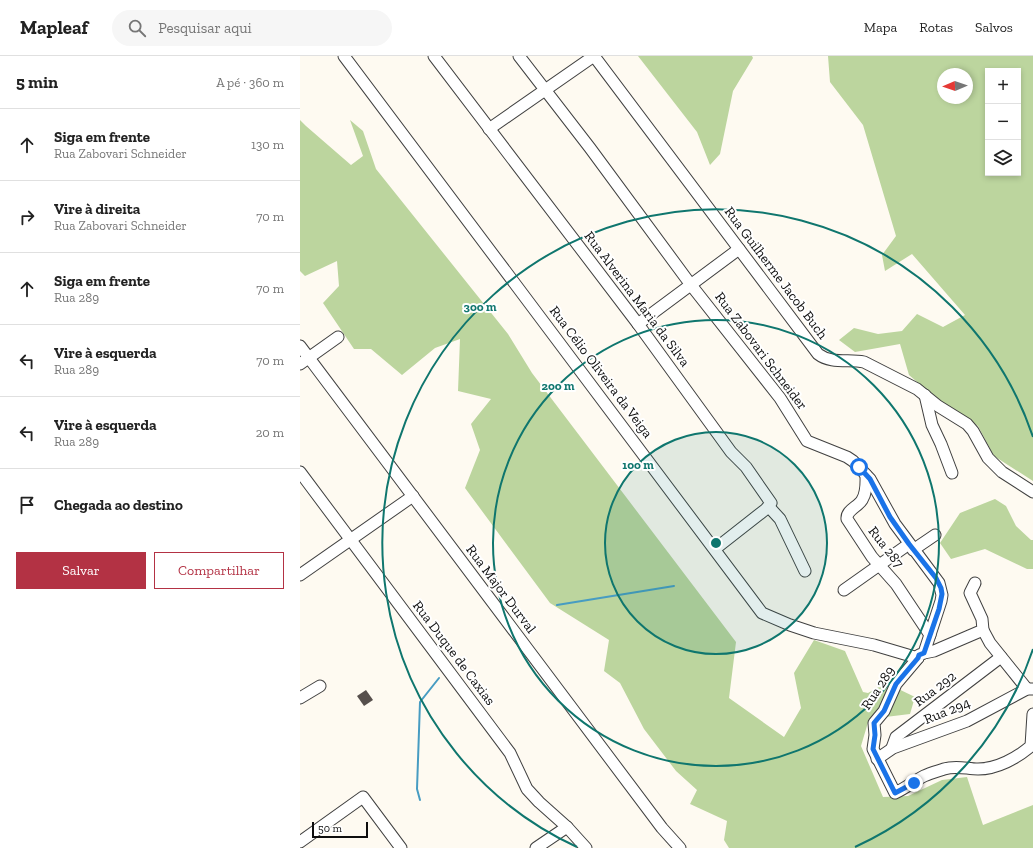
<!DOCTYPE html>
<html lang="pt">
<meta charset="utf-8">
<style>
body{margin:0;font-family:"Zilla Slab",serif;background:#f6f6f6;color:#222}
.controls{position:absolute;right:12px;top:12px;display:grid;overflow:hidden;border-radius:0px;box-shadow:0 2px 6px #0003}
.controls button{width:36px;height:36px;display:grid;place-items:center;padding:0;border:0;border-bottom:1px solid #e0e0e0;background:#fff;color:#222;font:20px sans-serif}
.compass{position:absolute;left:637px;top:12px;width:36px;height:36px;border-radius:50%;background:#fff;box-shadow:0 2px 6px #0003;rotate:268deg}
.scale{position:absolute;left:12px;bottom:10px;width:56px;box-sizing:border-box;padding-left:4px;border:2px solid #0e0e0e;border-top:0;font-size:11px;line-height:14px;white-space:nowrap;color:#0e0e0e;-webkit-text-stroke:3px #fff;paint-order:stroke}
.stop{position:absolute;width:12px;height:12px;margin:-9px;border:3px solid #1a73e8;border-radius:50%;background:#fff}
.stop.end{background:#1a73e8;border-color:#fff;box-shadow:0 1px 4px #0008}
.list{margin:0;padding:0;list-style:none}
h2{display:flex;justify-content:space-between;align-items:center;height:52px;margin:0;padding:0 16px;font-size:17px}
h2 small{font-size:13px;font-weight:400;color:#767676}
.list li{display:grid;grid-template-columns:26px 1fr auto;gap:12px;align-items:center;box-sizing:border-box;height:72px;padding:0 16px;border-top:1px solid #e0e0e0}
.list b{display:block;font-size:15px;white-space:nowrap}
.list p{margin:0;font-size:13px;white-space:nowrap;color:#767676}
.list em{font-size:13px;font-style:normal;color:#767676}
.actions{display:flex;gap:8px;padding:12px 16px}
.actions a{flex:1;padding:9px 0;border:1px solid #b33244;border-radius:0px;text-align:center;font-size:14px;color:#b33244}
.actions .main{background:#b33244;color:#fff}
.icon{flex:none;width:22px;height:22px;fill:none;stroke:currentColor;stroke-width:2;stroke-linecap:round;stroke-linejoin:round}
.map{position:relative;flex:none;width:733px;height:792px;overflow:hidden}
header{display:flex;align-items:center;gap:24px;box-sizing:border-box;height:56px;padding:0 20px;background:#fff;border-bottom:1px solid #e0e0e0}
header strong{font-size:19px}
nav{display:flex;gap:22px;margin-inline-start:auto;font-size:14px}
.search{width:280px;height:36px;background:#f6f6f6;display:flex;align-items:center;gap:10px;box-sizing:border-box;padding:0 14px;border-radius:22px;color:#767676;font-size:15px}
main{display:flex}
aside{flex:1;background:#fff}
.map>svg:first-child{display:block}
</style>
<header>
<strong>Mapleaf</strong>
<div class="search"><svg class="icon" aria-label="search" viewBox="0 0 24 24"><circle cx="10" cy="10" r="6"/><path d="M15 15l6 6"/></svg>Pesquisar aqui</div>
<nav><a>Mapa</a><a>Rotas</a><a>Salvos</a></nav>
</header>
<main>
<aside>
<h2>5 min<small>A pé · 360 m</small></h2>
<ul class="list">
<li><svg class="icon" aria-label="ahead" viewBox="0 0 24 24"><path d="M12 20V5M6 11l6-6 6 6"/></svg><div><b>Siga em frente</b><p>Rua Zabovari Schneider</p></div><em>130 m</em></li>
<li><svg class="icon" aria-label="right" viewBox="0 0 24 24"><path d="M7 20v-9h11M14 6l5 5-5 5"/></svg><div><b>Vire à direita</b><p>Rua Zabovari Schneider</p></div><em>70 m</em></li>
<li><svg class="icon" aria-label="ahead" viewBox="0 0 24 24"><path d="M12 20V5M6 11l6-6 6 6"/></svg><div><b>Siga em frente</b><p>Rua 289</p></div><em>70 m</em></li>
<li><svg class="icon" aria-label="left" viewBox="0 0 24 24"><path d="M17 20v-9H6M10 6l-5 5 5 5"/></svg><div><b>Vire à esquerda</b><p>Rua 289</p></div><em>70 m</em></li>
<li><svg class="icon" aria-label="left" viewBox="0 0 24 24"><path d="M17 20v-9H6M10 6l-5 5 5 5"/></svg><div><b>Vire à esquerda</b><p>Rua 289</p></div><em>20 m</em></li>
<li><svg class="icon" aria-label="arrive" viewBox="0 0 24 24"><path d="M6 21V4h12l-3 4 3 4H6"/></svg><div><b>Chegada ao destino</b></div></li>
</ul>
<div class="actions"><a class="main">Salvar</a><a>Compartilhar</a></div>
</aside>
<div class="map">
<svg width="733" height="792" viewBox="0 0 733 792">
<rect width="100%" height="100%" fill="#fefaf1"/>
<g fill="#bcd59e" fill-rule="evenodd">
<polygon points="338,0 452,0 453,2 433,35 420,98 410,109 397,76"/>
<path d="M528,0H733V425L694,400L678,370L645,350L609,319L600,288L555,296L539,284L554,272L578,278L602,275L617,258L643,271L665,259L612,198L585,215L582,199L596,180L563,69L530,26ZM688,15H718V117H688ZM643,18H667V42H643Z"/>
<polygon points="0,64 6,70 51,109 63,100 50,64 63,75 76,113 208,278 232,317 436,586 429,642 484,681 501,652 494,617 514,584 545,595 563,636 568,637 586,627 615,641 610,658 569,663 561,690 583,741 608,740 642,724 667,721 683,769 733,749 733,792 429,792 424,784 427,765 390,748 397,734 376,715 344,673 320,627 304,615 309,584 250,547 165,432 180,394 171,368 191,343 158,335 160,283 135,292 102,319 71,293 54,293 23,247 39,230 37,205 5,220 0,215"/>
<polygon points="695,443 706,450 716,470 731,484 733,484 733,513 727,513 685,493 651,503 640,487 660,457"/>
</g>
<g fill="none" stroke-linecap="round" stroke-linejoin="round">
<g stroke="#479cc2" stroke-width="2">
<polyline points="257,549 374,530"/>
<polyline points="120,744 117,733 120,646 139,622"/>
</g>
</g>
<polygon fill="#564f4c" points="66,634 73,644 64,650 57,640"/>
<g fill="none" stroke-linecap="round" stroke-linejoin="round">
<g stroke="#414141" stroke-width="13">
<g id="minor">
<polyline points="44,0 462,557 490,569 514,577 574,589 618,602"/>
<polyline points="134,0 338,268 431,396 446,411 471,447 466,453 415,493"/>
<path d="M219,0L290,92L391,229L480,342L507,385L547,401L553,405L570,423L595,468L639,527L642,539L641,545L624,597L619,599L618,602L596,628L584,655L574,667L575,679L573,693L595,737C606,732 614,725 624,720C630,717 638,715 644,713C656,709 667,713 678,713C697,713 717,702 731,690L733,658"/>
<path d="M294,0L518,298C531,308 549,303 564,306L617,333L638,350L667,368L673,375L688,402L702,416L733,436"/>
<polyline points="189,73 294,0"/>
<polyline points="338,268 439,193"/>
<polyline points="0,290 362,772 380,792"/>
<polyline points="0,308 38,281"/>
<polyline points="625,339 632,369 641,388 652,417"/>
<polyline points="0,416 210,697 227,733 239,746 267,771 286,792"/>
<path d="M566,419C566,427 567,436 562,444C558,451 546,454 547,463L572,501L596,528L630,579"/>
<polyline points="469,451 480,463 505,515"/>
<polyline points="613,494 635,479"/>
<polyline points="0,519 113,440"/>
<polyline points="544,534 609,488"/>
<polyline points="683,574 690,587 727,633"/>
<polyline points="624,597 634,595 683,574 682,563 670,537 675,527"/>
<polyline points="0,642 20,630"/>
<polyline points="592,692 596,681 701,601"/>
<polyline points="577,703 593,692 667,665 727,633 733,633"/>
<polyline points="0,786 63,741 101,792"/>
<polyline points="236,792 267,771"/>
</g>
</g>
<use href="#minor" stroke="#fff" stroke-width="11"/>
</g>
<g fill="none" stroke-linecap="round" stroke-linejoin="round">
<polyline stroke="#1a73e8" stroke-width="5" points="559,411 570,423 590,461 609,488 636,522 641,532 642,538 639,553 624,597 619,599 618,602 596,628 584,655 574,667 575,679 573,693 595,737 614,727"/>
</g>
<circle cx="416" cy="487" r="111" fill="#0f766e" fill-opacity=".12"/>
<g fill="none" stroke="#0f766e" stroke-width="2">
<circle cx="416" cy="487" r="111"/>
<circle cx="416" cy="487" r="223"/>
<path d="M733 593A334 334 0 0 1 555 791M277 791A334 334 0 1 1 733 381"/>
</g>
<g text-anchor="middle" dominant-baseline="central" stroke-width="4" stroke-linejoin="round" paint-order="stroke">
<g font-size="14" fill="#0e0e0e" stroke="#fff">
<text transform="translate(476 217) rotate(53)">Rua Guilherme Jacob Buch</text>
<text transform="translate(337 243) rotate(53)">Rua Alverina Maria da Silva</text>
<text transform="translate(461 295) rotate(53)">Rua Zabovari Schneider</text>
<text transform="translate(301 316) rotate(53)">Rua Célio Oliveira da Veiga</text>
<text transform="translate(586 491) rotate(52)">Rua 287</text>
<text transform="translate(201 533) rotate(53)">Rua Major Durval</text>
<text transform="translate(154 597) rotate(53)">Rua Duque de Caxias</text>
<text transform="translate(578 632) rotate(-57)">Rua 289</text>
<text transform="translate(635 633) rotate(-37)">Rua 292</text>
<text transform="translate(647 655) rotate(-22)">Rua 294</text>
</g>
</g>
<circle cx="416" cy="487" r="6" fill="#0f766e" stroke="#fff" stroke-width="2"/>
<g font-size="12" text-anchor="middle" font-weight="bold" fill="#0f766e" stroke="#fff" stroke-width="4" stroke-linejoin="round" paint-order="stroke">
<text x="180" y="255">300 m</text>
<text x="258" y="334">200 m</text>
<text x="338" y="413">100 m</text>
</g>
</svg>
<div class="controls">
<button>+</button>
<button>−</button>
<button><svg class="icon" aria-label="layers" viewBox="0 0 24 24"><path d="M12 4l9 5-9 5-9-5zM3 14l9 5 9-5"/></svg></button>
</div>
<svg class="compass" viewBox="-18 -18 36 36"><path d="M0-13l5 13h-10z" fill="#e53935"/><path d="M0 13l5-13h-10z" fill="#767676"/></svg>
<div class="scale">50 m</div>
<div class="stop" style="left:559px;top:411px"></div>
<div class="stop end" style="left:614px;top:727px"></div>
</div>
</main>
